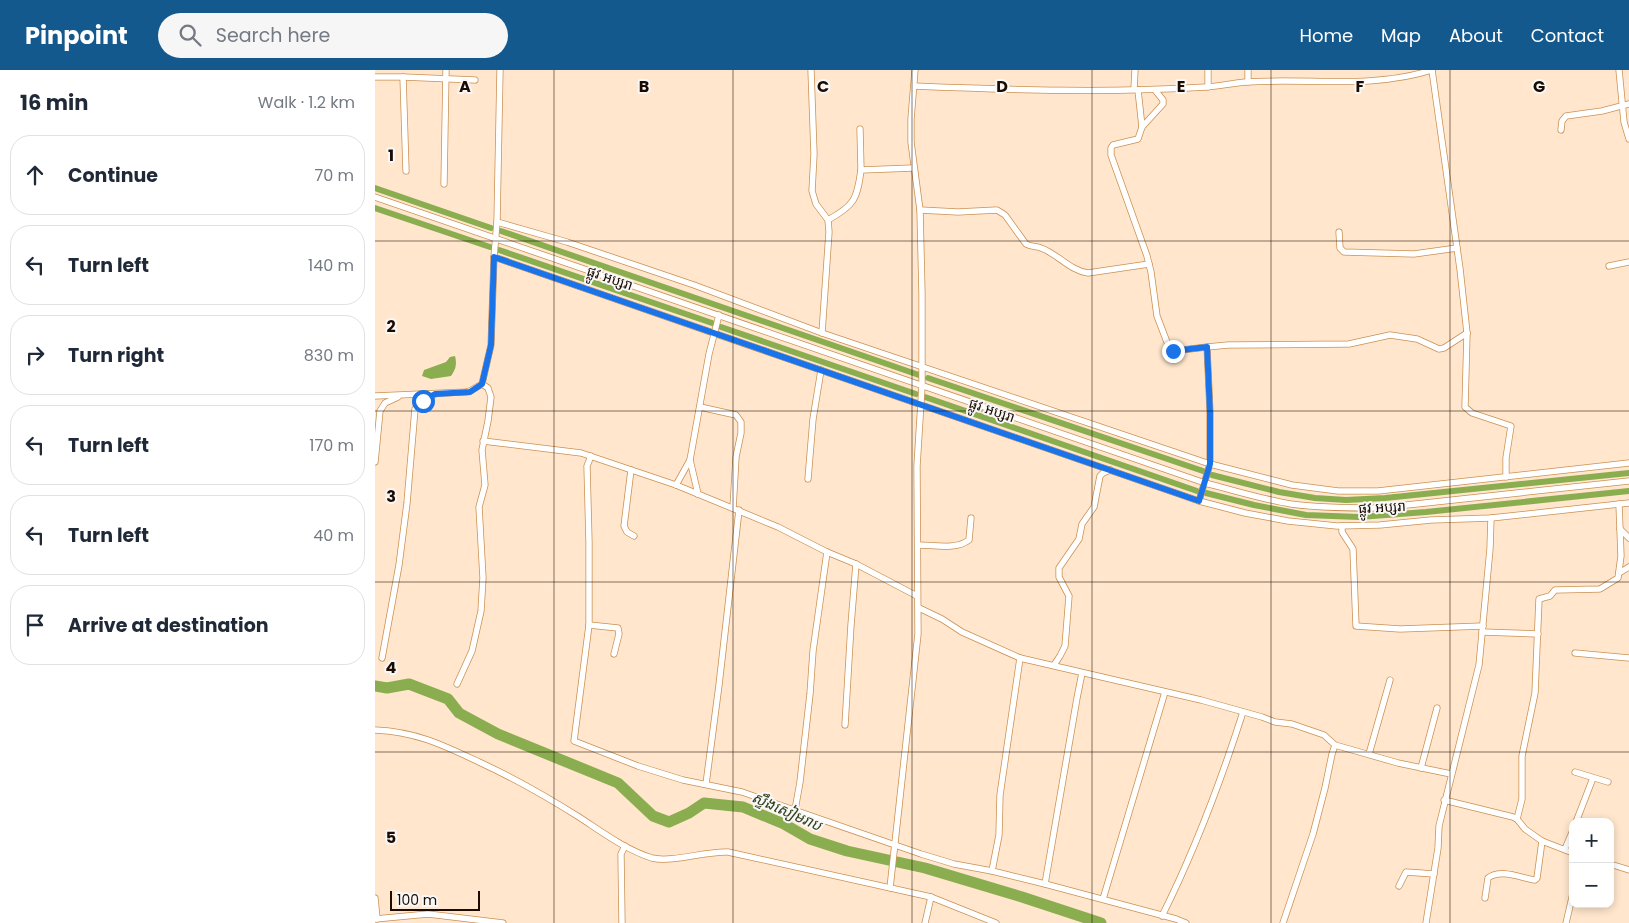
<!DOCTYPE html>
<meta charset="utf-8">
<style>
body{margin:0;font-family:Poppins,"Noto Sans Khmer",sans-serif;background:#f6f6f7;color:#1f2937}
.controls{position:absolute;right:15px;bottom:15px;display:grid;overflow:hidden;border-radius:10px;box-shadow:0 2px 8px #0003}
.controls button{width:45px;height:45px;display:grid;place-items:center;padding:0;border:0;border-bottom:1px solid #e0e1e3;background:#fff;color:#1f2937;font:25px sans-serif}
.scale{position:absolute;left:15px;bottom:12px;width:90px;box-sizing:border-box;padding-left:5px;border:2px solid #1c0b00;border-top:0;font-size:14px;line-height:18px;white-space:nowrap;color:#1c0b00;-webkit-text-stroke:4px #f8f8f8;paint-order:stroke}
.stop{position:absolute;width:15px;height:15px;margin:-11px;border:4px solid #1a73e8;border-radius:50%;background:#fff}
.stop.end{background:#1a73e8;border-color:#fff;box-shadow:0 1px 5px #0008}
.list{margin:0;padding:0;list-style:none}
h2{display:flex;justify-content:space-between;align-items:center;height:65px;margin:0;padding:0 20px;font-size:21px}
h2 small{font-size:16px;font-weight:400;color:#747a83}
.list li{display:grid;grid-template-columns:32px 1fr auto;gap:15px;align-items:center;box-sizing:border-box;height:80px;margin:0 10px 10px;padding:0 10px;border:1px solid #e0e1e3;border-radius:20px}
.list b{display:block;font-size:19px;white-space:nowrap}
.list em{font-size:16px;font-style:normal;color:#747a83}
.icon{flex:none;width:28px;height:28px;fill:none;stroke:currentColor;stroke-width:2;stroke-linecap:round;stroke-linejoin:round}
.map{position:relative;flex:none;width:1254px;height:853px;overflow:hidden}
header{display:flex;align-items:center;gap:30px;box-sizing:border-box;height:70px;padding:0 25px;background:#13598e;color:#fff}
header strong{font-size:24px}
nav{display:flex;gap:28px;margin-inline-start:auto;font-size:18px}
.search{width:350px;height:45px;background:#f6f6f7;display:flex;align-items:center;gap:12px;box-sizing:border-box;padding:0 18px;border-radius:28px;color:#747a83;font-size:19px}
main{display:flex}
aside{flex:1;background:#fff}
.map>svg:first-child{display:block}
</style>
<header>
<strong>Pinpoint</strong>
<div class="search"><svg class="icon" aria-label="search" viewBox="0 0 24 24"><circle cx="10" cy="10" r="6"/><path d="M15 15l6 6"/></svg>Search here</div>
<nav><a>Home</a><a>Map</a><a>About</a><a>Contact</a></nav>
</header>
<main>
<aside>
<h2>16 min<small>Walk · 1.2 km</small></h2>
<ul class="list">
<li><svg class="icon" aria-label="ahead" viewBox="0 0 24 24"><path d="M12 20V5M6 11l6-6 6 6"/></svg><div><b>Continue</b></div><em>70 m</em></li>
<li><svg class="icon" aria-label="left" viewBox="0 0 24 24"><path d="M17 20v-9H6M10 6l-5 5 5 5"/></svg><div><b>Turn left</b></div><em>140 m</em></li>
<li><svg class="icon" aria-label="right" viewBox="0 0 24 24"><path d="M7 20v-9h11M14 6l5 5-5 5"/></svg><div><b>Turn right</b></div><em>830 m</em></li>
<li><svg class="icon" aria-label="left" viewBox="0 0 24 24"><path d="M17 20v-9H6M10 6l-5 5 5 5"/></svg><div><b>Turn left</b></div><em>170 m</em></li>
<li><svg class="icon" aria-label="left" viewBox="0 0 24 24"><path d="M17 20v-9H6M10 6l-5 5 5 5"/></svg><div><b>Turn left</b></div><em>40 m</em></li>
<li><svg class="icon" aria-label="arrive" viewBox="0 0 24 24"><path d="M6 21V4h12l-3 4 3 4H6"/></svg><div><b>Arrive at destination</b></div></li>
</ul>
</aside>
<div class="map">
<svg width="1254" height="853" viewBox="0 0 1254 853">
<rect width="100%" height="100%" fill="#ffe6cd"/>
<path fill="#8aad4f" d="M80,286C82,294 81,299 76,306L56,309L47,306L49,300L71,292L75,287Z"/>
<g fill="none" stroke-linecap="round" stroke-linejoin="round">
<g stroke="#8aad4f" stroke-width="6">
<polyline points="0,118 116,158"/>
<polyline points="0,138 115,177"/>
<polyline points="126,161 544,305"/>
<polyline points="124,180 337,253"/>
<polyline points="346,257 541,324"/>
<polyline points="553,308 828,401"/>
<polyline points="550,327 822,421"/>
<polyline points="837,405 904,422 940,428 971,430 1010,428 1254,403"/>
<polyline points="831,423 879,435 931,445 984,447 1051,442 1254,421"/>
</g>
<polyline stroke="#8aad4f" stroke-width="11" points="0,616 12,618 34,614 73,629 84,643 123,664 243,713 278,746 294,752 314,743 329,733 368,737 409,754 435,769 472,781 550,798 647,827 726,853"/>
<g stroke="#cb9051" stroke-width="7">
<g id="minor">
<polyline points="436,0 439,84 437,121 441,134 453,150 454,162 447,263"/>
<polyline points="833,0 833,17"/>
<polyline points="873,0 873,12"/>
<polyline points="1057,0 1085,199 1092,263 1090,337 1097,343 1136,356 1131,388 1131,407"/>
<polyline points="1244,0 1249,52 1254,69"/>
<polyline points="0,7 28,7 100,10"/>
<polyline points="28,7 31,101"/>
<path d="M539,16C637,20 734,23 831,17C845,16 859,13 872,12C933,8 998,19 1057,0"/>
<polyline points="759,19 760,0"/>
<polyline points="763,20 767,57"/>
<polyline points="780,20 788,30 788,34 767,57 763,69 738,75 736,78 736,85 772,186 776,202 782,246 795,280 798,281 832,277 835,342 835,394 824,431"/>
<polyline points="485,59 486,100 538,98"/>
<polyline points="1186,60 1187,51 1191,46 1227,41 1254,34"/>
<polyline points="69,114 71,0"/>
<path d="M0,127L830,413C858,420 886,429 916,434C945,438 974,438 1004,438L1254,411"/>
<path d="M545,140L583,142L622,140L630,145L651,174C656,177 661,176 666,178C683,184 694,200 713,203L774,194"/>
<path d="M453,150C480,135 482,129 486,100"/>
<polyline points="122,152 192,172 319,215 447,263 835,394 917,415 963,421 1003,421 1254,393"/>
<polyline points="964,162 965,178 969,182 1039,184 1082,178"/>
<polyline points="119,187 824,431 870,443 913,451 962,456 1005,455 1056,450 1116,448 1254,433"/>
<polyline points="1234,196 1254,192"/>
<polyline points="832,277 853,275 974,274 1015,265 1042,269 1064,279 1069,278 1092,263"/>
<polyline points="0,326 91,322 95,321 107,314 116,275 119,187 122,152 125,0"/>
<polyline points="325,337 361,345 366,352 366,363 361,387 358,438"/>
<polyline points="108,371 206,383 301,415 403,457 452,482 481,494 542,526"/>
<polyline points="216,386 212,396 214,472 214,555 199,671 263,696 308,710 367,722 546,784 579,794 617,801 670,814 801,849 811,853"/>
<polyline points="315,390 323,424"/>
<polyline points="0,392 5,341 10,333 23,327"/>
<polyline points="256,400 249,456 252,462 259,466"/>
<polyline points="433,409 438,349 446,300"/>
<polyline points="301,415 315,390 334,284 344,245"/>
<polyline points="967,456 967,462 978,479 981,556 1025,559 1108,556"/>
<polyline points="1245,459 1254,468"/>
<path d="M543,475C559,475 581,480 594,470L596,448"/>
<polyline points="1244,503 1254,497"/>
<polyline points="544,538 567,549 587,562 645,588 826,630 887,647 900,652 917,654 949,665 960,675 1023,693 1076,704"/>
<polyline points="214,555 243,558 244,564 239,584"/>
<polyline points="1107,562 1163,564"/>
<polyline points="1200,583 1254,588"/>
<polyline points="7,588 24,495 32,433 40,339 48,331 59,325"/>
<polyline points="679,595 685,586 690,576 694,526 684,507 684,498 704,469 707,454 719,437 725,406 728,403 735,400"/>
<polyline points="82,614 97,581 106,541 108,508 104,437 110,415 107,380 113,351 116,327 113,318 107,314"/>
<polyline points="470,655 476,555 481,494"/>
<path d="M0,660C42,662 68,675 104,692C139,708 172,727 204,747C227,762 251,780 277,788C297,793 330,781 353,782L556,827L621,853"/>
<polyline points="994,684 1015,610"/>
<polyline points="1046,698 1062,638"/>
<polyline points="1200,702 1233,712"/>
<polyline points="331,714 344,615 364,440"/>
<polyline points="1069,730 1138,747 1142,749 1150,759 1167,771 1198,783"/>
<polyline points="420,740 425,712 435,624 438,581 452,482"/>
<polyline points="1142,749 1147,729 1147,686 1160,623 1164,529 1175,526 1180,520 1225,519 1243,508 1246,486 1244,434"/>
<polyline points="1201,752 1218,708"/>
<polyline points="1190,779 1198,760"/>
<polyline points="1235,794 1254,800"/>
<polyline points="617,801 624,765 625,725 645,588"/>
<polyline points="670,814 702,628 707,603"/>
<polyline points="1024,816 1031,802 1059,804"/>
<polyline points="515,818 543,564 542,396 547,316 547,224 545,140 536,72 536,49 540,0"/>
<polyline points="0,828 2,849"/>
<path d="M1110,828L1113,808C1125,798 1146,808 1160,810L1162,808L1167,771"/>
<polyline points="728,829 790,622"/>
<path d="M787,846C821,778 845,714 868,642"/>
<polyline points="0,849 53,844 128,853"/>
<polyline points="247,853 246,784 250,776"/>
<polyline points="550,853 556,827"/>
<polyline points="908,853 938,764 950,718 957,684 960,675"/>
<polyline points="1051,853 1063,778 1064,756 1104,595 1115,479 1116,448"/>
<polyline points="1191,853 1198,823"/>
</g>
</g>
<use href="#minor" stroke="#fff" stroke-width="5.5"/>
</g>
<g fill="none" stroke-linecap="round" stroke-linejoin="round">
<polyline stroke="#1a73e8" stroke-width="6" points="48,331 60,324 95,322 107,314 116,275 119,187 824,431 835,394 835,342 832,277 798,281"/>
</g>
<path fill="none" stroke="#1c0b00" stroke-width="1" stroke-opacity="0.55" d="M179,0V853M358,0V853M537,0V853M717,0V853M896,0V853M1075,0V853M0,171H1254M0,341H1254M0,512H1254M0,682H1254"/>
<g text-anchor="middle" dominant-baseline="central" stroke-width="4" stroke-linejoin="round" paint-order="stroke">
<g font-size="14" fill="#1c0b00" stroke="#f8f8f8">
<text transform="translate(235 208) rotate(19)">ផ្លូវ អប្សរា</text>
<text transform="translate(617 340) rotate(19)">ផ្លូវ អប្សរា</text>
<text transform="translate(1007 437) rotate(-3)">ផ្លូវ អប្សរា</text>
</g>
<g font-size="15" font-style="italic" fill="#32411a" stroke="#f8f8f8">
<text transform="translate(412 741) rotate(24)">ស្ទឹងសៀមរាប</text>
</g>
</g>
<g font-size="16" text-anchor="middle" font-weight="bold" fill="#1c0b00" stroke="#f8f8f8" stroke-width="4" stroke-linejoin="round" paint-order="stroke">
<text x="90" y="22">A</text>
<text x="269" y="22">B</text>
<text x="448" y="22">C</text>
<text x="627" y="22">D</text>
<text x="806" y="22">E</text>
<text x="985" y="22">F</text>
<text x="1164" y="22">G</text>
<text x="16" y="91">1</text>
<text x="16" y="262">2</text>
<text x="16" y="432">3</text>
<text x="16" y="603">4</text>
<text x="16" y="773">5</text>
</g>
</svg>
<div class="controls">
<button>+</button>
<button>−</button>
</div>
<div class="scale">100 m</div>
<div class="stop" style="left:48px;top:331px"></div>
<div class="stop end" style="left:798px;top:281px"></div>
</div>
</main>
